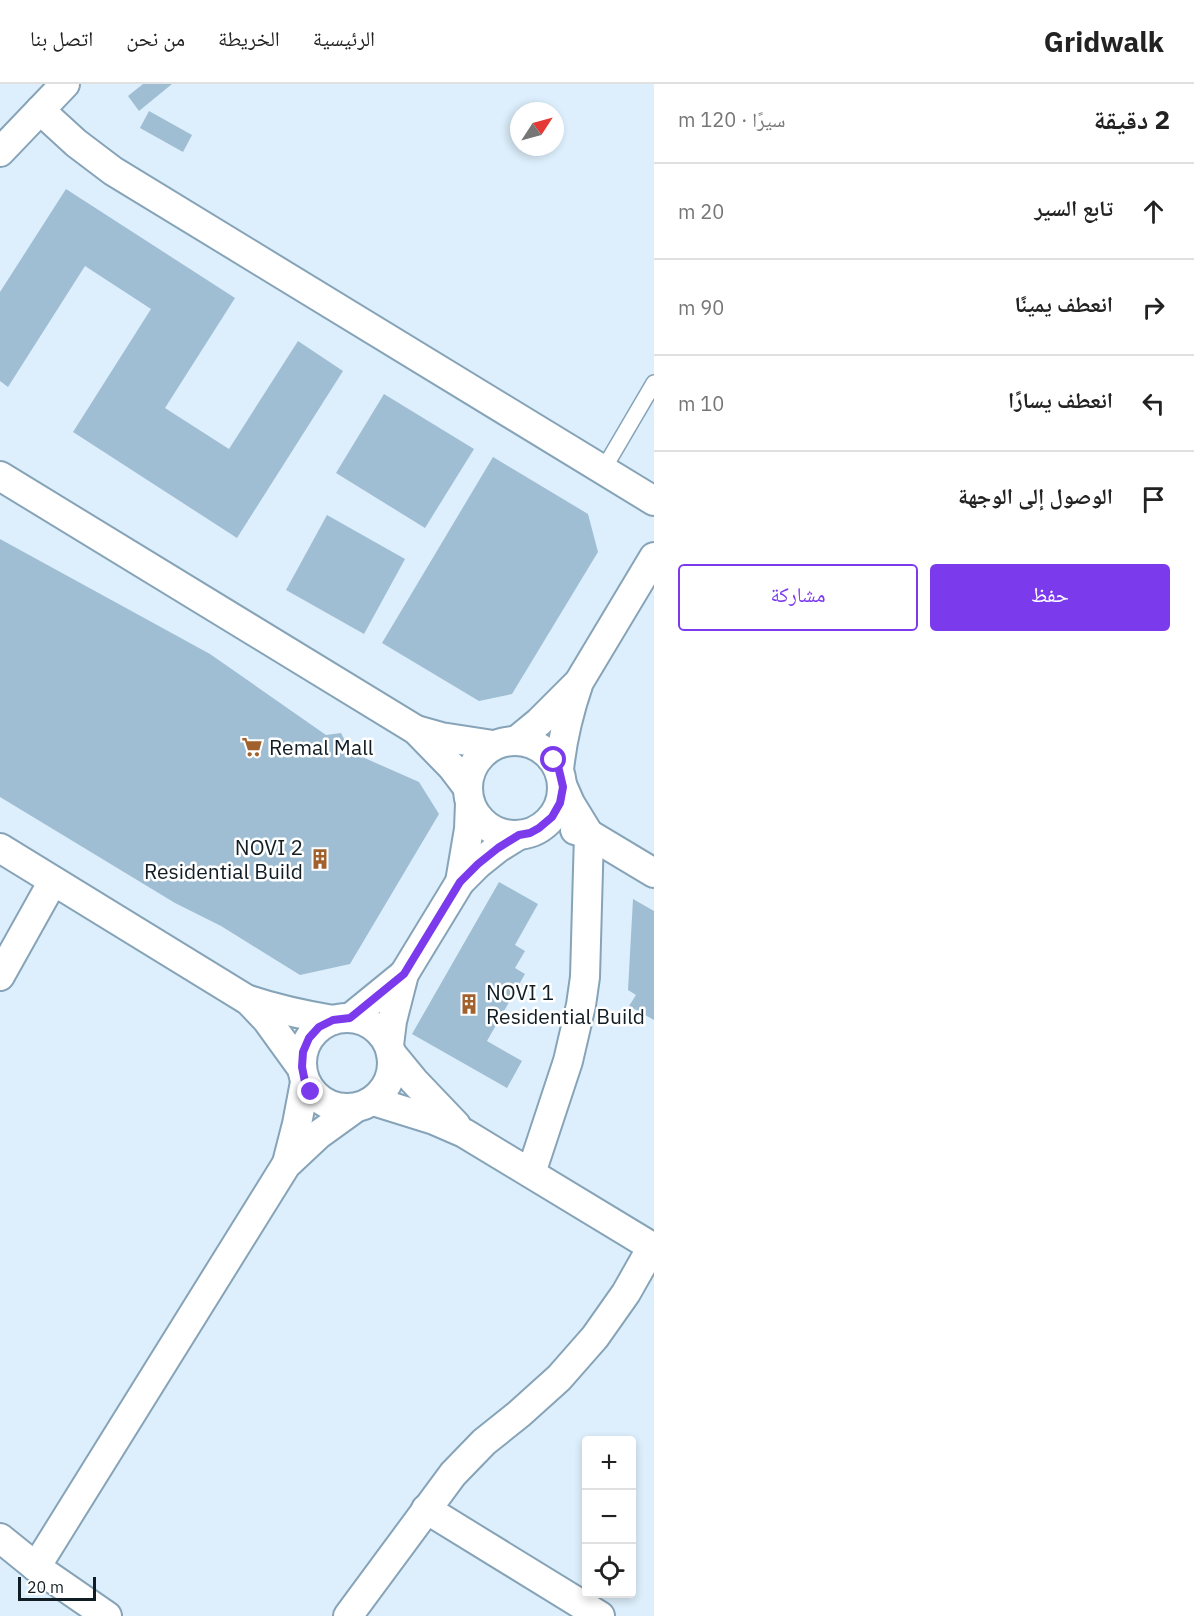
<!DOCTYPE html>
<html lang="ar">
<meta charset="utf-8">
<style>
body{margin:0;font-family:"IBM Plex Sans","Noto Naskh Arabic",sans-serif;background:#f2f2f2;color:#222;direction:rtl}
.controls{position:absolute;right:18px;bottom:18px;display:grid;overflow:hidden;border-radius:6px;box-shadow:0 3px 9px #0003}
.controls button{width:54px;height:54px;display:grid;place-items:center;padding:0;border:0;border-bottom:2px solid #e0e0e0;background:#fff;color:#222;font:30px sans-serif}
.compass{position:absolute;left:510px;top:18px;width:54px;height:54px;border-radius:50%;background:#fff;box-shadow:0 3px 9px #0003;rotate:54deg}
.scale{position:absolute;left:18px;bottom:15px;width:78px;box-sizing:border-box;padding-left:6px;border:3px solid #111d24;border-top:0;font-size:16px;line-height:21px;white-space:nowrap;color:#111d24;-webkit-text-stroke:4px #fff;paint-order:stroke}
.stop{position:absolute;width:18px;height:18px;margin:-14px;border:4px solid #7c3aed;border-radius:50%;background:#fff}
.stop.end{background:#7c3aed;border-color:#fff;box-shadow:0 2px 6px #0008}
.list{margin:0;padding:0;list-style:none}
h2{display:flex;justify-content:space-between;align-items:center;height:78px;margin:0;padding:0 24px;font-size:26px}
h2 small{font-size:20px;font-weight:400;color:#767676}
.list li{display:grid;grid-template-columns:39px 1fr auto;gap:18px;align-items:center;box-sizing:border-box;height:96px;padding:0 24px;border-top:2px solid #e0e0e0}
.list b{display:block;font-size:22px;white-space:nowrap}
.list em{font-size:20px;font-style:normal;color:#767676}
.actions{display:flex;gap:12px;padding:18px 24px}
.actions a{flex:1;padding:14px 0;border:2px solid #7c3aed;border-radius:6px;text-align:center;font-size:21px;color:#7c3aed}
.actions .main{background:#7c3aed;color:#fff}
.icon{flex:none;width:33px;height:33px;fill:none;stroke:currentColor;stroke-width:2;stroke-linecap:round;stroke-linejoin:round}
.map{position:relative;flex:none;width:654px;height:1532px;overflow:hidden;direction:ltr}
header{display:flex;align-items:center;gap:36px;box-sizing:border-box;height:84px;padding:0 30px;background:#fff;border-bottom:2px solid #e0e0e0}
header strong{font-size:28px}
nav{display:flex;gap:33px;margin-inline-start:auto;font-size:21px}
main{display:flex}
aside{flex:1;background:#fff}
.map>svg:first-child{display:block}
</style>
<header>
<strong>Gridwalk</strong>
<nav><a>الرئيسية</a><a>الخريطة</a><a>من نحن</a><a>اتصل بنا</a></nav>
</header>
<main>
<aside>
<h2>2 دقيقة<small>سيرًا · 120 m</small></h2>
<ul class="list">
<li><svg class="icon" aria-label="ahead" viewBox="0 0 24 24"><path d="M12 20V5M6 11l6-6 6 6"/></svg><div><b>تابع السير</b></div><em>20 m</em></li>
<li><svg class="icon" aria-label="right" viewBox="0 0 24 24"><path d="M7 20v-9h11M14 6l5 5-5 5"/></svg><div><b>انعطف يمينًا</b></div><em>90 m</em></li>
<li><svg class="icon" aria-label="left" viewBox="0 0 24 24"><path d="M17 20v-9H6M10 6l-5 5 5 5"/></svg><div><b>انعطف يسارًا</b></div><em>10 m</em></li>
<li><svg class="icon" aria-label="arrive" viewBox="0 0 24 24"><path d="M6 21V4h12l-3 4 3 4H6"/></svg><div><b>الوصول إلى الوجهة</b></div></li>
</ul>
<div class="actions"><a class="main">حفظ</a><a>مشاركة</a></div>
</aside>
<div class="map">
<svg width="654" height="1532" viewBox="0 0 654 1532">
<rect width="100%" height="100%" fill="#ddeffc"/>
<g fill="#a0bed3">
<polygon points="143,0 172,0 139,27 128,12"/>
<polygon points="149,27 192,51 183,68 140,44"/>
<polygon points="66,105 235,214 165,324 229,365 298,257 343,287 237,454 73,348 151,225 85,182 8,303 0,297 0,208"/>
<polygon points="384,310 474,365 425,444 336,389"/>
<polygon points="493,373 588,430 598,468 512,610 479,617 382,559"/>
<polygon points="327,431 405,475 364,550 286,506"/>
<polygon points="0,455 210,570 326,651 341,649 351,668 419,698 439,730 350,880 300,891 221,842 175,819 0,713"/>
<polygon points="499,798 538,820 515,861 525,867 515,884 525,890 487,957 522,977 507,1004 412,950"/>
<polygon points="633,815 654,827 654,936 629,922 636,911 628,906"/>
</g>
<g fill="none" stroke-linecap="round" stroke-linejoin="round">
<g stroke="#86a3b8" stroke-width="18">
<polyline id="service" points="603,386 654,299"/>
</g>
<g stroke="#86a3b8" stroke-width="32">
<g id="minor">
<polyline points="40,26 76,59 113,87 654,417"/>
<polyline points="0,68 65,0"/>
<polyline points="0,392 416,646 452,683 468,704"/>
<polyline points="416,646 441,653 493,661"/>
<polyline points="517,656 539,638 576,601"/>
<circle cx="515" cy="704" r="47"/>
<path d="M559,686C562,655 569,627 579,598L654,473"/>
<polyline points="575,746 589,750 654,789"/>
<path d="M0,764L246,915C275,925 303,931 333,936"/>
<polyline points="460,798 469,745 470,719"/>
<polyline points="0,892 53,797"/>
<polyline points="248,916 267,936 301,983"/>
<circle cx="347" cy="979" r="45"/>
<polyline points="350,934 404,890"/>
<polyline points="389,961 392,937 404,890 460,798 478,780 498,764 519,751"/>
<polyline points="391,969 414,997 456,1041"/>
<polyline points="373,1017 434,1036 464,1049 654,1164"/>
<polyline points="287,1079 297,1040 305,998"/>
<polyline points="531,1089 568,977 581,921 585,893 589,750 570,719 563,703"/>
<polyline points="426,1425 600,1532"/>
<polyline points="0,1454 36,1483 107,1532"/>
<polyline points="36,1483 286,1081 318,1051 354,1025"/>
<polyline points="348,1532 453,1390 484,1358 519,1330 559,1294 595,1253 626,1209 652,1163"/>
</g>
</g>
<use href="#service" stroke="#fff" stroke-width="15"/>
<use href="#minor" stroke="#fff" stroke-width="28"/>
</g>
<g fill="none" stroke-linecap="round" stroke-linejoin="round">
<polyline stroke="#7c3aed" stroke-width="8" points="311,1008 305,998 302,983 303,968 309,954 319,943 333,936 350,934 404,890 460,798 478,780 498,764 519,751 530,749 539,744 552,733 560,719 563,703 559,686 554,676"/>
</g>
<defs>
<g id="supermarket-bare" transform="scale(1.62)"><path d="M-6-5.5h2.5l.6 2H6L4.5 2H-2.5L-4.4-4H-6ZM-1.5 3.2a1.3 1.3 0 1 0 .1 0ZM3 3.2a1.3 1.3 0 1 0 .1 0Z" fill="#a2612c" stroke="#fff" stroke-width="2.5" paint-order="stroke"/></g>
<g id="building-bare" transform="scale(1.62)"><path d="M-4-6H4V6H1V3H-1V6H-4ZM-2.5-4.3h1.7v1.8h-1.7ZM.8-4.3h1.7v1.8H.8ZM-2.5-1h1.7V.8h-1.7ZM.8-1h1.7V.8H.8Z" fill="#a2612c" stroke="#fff" stroke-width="2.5" paint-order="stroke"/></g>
</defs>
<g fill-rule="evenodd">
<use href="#supermarket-bare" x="252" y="663"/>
<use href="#building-bare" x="320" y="775"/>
<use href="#building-bare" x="469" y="920"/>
</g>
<g text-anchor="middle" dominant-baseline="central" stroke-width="5" stroke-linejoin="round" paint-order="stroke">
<g font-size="21" fill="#111d24" stroke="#fff" text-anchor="start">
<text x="269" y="663">Remal Mall</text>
<text x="303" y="763" text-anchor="end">NOVI 2<tspan x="303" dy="24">Residential Build</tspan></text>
<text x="486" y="908">NOVI 1<tspan x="486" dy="24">Residential Build</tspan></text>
</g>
</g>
</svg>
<div class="controls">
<button>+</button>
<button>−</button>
<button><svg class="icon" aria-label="locate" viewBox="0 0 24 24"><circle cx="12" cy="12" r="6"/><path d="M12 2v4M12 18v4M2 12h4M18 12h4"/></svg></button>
</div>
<svg class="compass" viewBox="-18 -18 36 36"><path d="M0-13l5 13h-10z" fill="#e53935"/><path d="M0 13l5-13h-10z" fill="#767676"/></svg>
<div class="scale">20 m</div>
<div class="stop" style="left:554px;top:676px"></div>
<div class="stop end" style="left:311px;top:1008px"></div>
</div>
</main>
